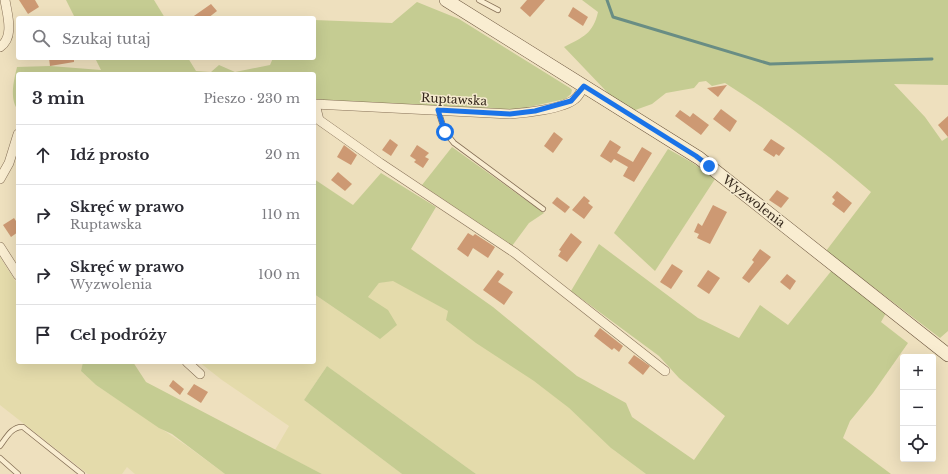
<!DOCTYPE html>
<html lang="pl">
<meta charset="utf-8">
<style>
body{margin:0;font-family:"Libre Baskerville",serif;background:#f7f7f7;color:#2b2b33}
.controls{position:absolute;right:12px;bottom:12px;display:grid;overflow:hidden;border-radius:4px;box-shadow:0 4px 16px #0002}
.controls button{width:36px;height:36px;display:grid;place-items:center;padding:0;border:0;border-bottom:1px solid #e1e1e2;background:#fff;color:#2b2b33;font:20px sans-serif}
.stop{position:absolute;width:12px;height:12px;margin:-9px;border:3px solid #1a73e8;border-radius:50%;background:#fff}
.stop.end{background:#1a73e8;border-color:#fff;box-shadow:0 1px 4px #0008}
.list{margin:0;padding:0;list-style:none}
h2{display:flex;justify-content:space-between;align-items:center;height:52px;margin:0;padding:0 16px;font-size:17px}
h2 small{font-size:13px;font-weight:400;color:#7c7c81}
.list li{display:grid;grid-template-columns:26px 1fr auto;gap:12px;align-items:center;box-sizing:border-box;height:60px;padding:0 16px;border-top:1px solid #e1e1e2}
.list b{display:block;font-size:15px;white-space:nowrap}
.list p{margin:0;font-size:13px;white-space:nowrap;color:#7c7c81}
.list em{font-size:13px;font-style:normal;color:#7c7c81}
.icon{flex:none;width:22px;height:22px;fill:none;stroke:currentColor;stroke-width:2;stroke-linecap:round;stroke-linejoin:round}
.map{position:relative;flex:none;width:948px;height:474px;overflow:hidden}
.search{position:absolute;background:#fff;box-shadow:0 4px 16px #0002;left:16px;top:16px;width:300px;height:44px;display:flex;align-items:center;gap:10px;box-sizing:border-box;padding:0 14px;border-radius:4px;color:#7c7c81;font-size:15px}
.panel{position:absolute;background:#fff;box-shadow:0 4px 16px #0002;left:16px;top:72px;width:300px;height:292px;border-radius:4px}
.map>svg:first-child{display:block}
</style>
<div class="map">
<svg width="948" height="474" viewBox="0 0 948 474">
<rect width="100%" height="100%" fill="#eee0be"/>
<g fill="#e4dbab">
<polygon points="0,257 18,285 18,362 83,362 81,371 96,385 187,446 225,474 135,474 127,467 122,474 88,474 0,405"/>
<polygon points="393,280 448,311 569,408 615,451 646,474 476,474 327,366 304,400 402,474 322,474 275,450 289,426 222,380 199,362 314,362 314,294 380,339 368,297 379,283"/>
</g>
<g fill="#c5cc92">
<polygon points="66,0 154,0 165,18 75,18"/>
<path d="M582,0H948V85L894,84L925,117L942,141L948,137V331L940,338L826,251L871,192C825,152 777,116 725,83L712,86L706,81L699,82L694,88L666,93L652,104L627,113L564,47C583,37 593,34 598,12Z"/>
<path d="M417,2L459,19L570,88L572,90L571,94L565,99L511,111L314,101V74H18V110C9,99 14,80 17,67L50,66L101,70L95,58H188L196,71L211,72L219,65L235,72L270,65L273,58H314V20L392,23Z"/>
<polygon points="452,147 544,213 529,223 512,246 422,185"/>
<polygon points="668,149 693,163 715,179 655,271 614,233"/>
<polygon points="381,173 436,207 411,249 493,307 577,376 626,403 632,417 694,460 725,416 679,378 659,356 571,291 599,244 698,318 739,338 760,305 788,325 832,270 886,313 881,322 908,343 873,393 850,421 843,438 891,474 646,474 611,448 569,408 534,381 476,343 446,320 448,311 393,281 379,283 368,297 388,310 397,325 380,339 314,294 314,179 353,205"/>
<polygon points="83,362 133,362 146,382 322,474 225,474 172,434 159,428 96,385 81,371"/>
<polygon points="327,366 476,474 402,474 304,400"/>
</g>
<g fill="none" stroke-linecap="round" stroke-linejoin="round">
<polyline stroke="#698d84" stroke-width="3" points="607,0 613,17 770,64 932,59"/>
</g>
<g fill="#cd9973">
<polygon points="19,0 35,0 39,7 28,14"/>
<polygon points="527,0 545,0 530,17 520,8"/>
<polygon points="211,4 217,11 208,18 191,18"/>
<polygon points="573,7 588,17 583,26 568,16"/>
<polygon points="49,58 74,58 74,62 50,66"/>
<polygon points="727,85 718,97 707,88"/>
<polygon points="721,109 737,121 730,132 713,119"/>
<polygon points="680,110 690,117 693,113 709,125 701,135 675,116"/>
<polygon points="948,116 948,137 938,125"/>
<polygon points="554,132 563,139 553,153 544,146"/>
<polygon points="390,139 398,145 391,156 382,150"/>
<polygon points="771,139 785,148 779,156 776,154 774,157 763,150"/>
<polygon points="610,140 621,147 617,153 633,162 642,147 652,153 634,182 623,176 628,167 614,159 611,163 600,156"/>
<polygon points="344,145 357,155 351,165 337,157"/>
<polygon points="417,145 429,153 425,157 429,159 423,168 414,162 416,160 410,156"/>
<polygon points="338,172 352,184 345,191 331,180"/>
<polygon points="777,190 789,198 781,208 769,200"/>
<polygon points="837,191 852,203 844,213 832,204 835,200 832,197"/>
<polygon points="584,196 590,201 588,203 593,207 584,219 572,210"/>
<polygon points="557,197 570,207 565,213 552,203"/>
<polygon points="713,205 727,212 710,244 697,238 699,234 694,232 698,223 702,226"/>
<polygon points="14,218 18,224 18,232 11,237 3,225"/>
<polygon points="468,233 473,236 475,234 495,247 488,258 473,248 468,257 457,249"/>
<polygon points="571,233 582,242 567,262 558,256 561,251 559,250"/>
<polygon points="760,249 771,257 749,283 742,278 754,262 752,260"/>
<polygon points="672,264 683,271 671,289 660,282"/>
<polygon points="498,270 504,274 498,282 513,292 504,305 483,290"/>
<polygon points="708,270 720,278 709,294 697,286"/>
<polygon points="787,274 796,281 790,290 780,282"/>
<polygon points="600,328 623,346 619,352 614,348 612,350 594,336"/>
<polygon points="634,355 650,366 643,375 628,363"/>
<polygon points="173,380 184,389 180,395 169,386"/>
<polygon points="194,384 208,392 201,403 187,394"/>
</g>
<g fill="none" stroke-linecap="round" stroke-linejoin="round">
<g stroke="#867057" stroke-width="6">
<g id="lane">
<polyline points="479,0 498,10"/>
<polyline points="438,110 445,132 454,143 543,209"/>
<path d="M0,446C6,438 12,426 23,427L82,474"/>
<polyline points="0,458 18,474"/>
</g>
</g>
<g stroke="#867057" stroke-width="10">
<g id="street">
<path d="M0,47C15,37 7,14 5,0"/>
<path d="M314,104L510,114C525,113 563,109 575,99C579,96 581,91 584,86"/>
<polyline points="315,104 319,120 380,163 515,253 665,371"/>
<polyline points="0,179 9,163 18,134"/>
<polyline points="0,247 18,275"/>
<polyline points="187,362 200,374"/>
</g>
</g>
<g stroke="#68513a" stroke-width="14">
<polyline id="secondary" points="446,0 699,158 948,355"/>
</g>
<use href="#lane" stroke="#f9edd1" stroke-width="4.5"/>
<use href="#street" stroke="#f9edd1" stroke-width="9"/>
<use href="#secondary" stroke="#f9edd1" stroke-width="13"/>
</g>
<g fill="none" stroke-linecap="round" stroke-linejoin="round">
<polyline stroke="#1a73e8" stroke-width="5" points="445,132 438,110 510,114 535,111 571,101 584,86 696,156 709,166"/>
</g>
<g text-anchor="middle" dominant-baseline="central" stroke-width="3" stroke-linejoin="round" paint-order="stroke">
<g font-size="12" fill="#35281c" stroke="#f5eace">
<text transform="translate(454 99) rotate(3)">Ruptawska</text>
<text transform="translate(754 201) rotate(38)">Wyzwolenia</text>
</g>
</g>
</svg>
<div class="controls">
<button>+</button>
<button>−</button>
<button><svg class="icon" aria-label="locate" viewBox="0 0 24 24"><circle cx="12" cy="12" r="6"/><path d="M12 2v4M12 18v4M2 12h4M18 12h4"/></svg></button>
</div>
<div class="stop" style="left:445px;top:132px"></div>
<div class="stop end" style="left:709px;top:166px"></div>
<div class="search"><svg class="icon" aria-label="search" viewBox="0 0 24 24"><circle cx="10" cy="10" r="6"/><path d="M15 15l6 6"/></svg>Szukaj tutaj</div>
<section class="panel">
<h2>3 min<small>Pieszo · 230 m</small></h2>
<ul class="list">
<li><svg class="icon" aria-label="ahead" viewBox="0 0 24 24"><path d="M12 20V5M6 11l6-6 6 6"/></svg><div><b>Idź prosto</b></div><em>20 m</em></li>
<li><svg class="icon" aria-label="right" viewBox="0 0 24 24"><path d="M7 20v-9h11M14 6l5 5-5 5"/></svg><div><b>Skręć w prawo</b><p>Ruptawska</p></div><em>110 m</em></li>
<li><svg class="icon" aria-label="right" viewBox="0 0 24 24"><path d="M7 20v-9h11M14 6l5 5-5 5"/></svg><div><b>Skręć w prawo</b><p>Wyzwolenia</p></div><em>100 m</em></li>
<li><svg class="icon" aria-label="arrive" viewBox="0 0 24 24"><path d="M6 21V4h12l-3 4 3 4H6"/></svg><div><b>Cel podróży</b></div></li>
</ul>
</section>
</div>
